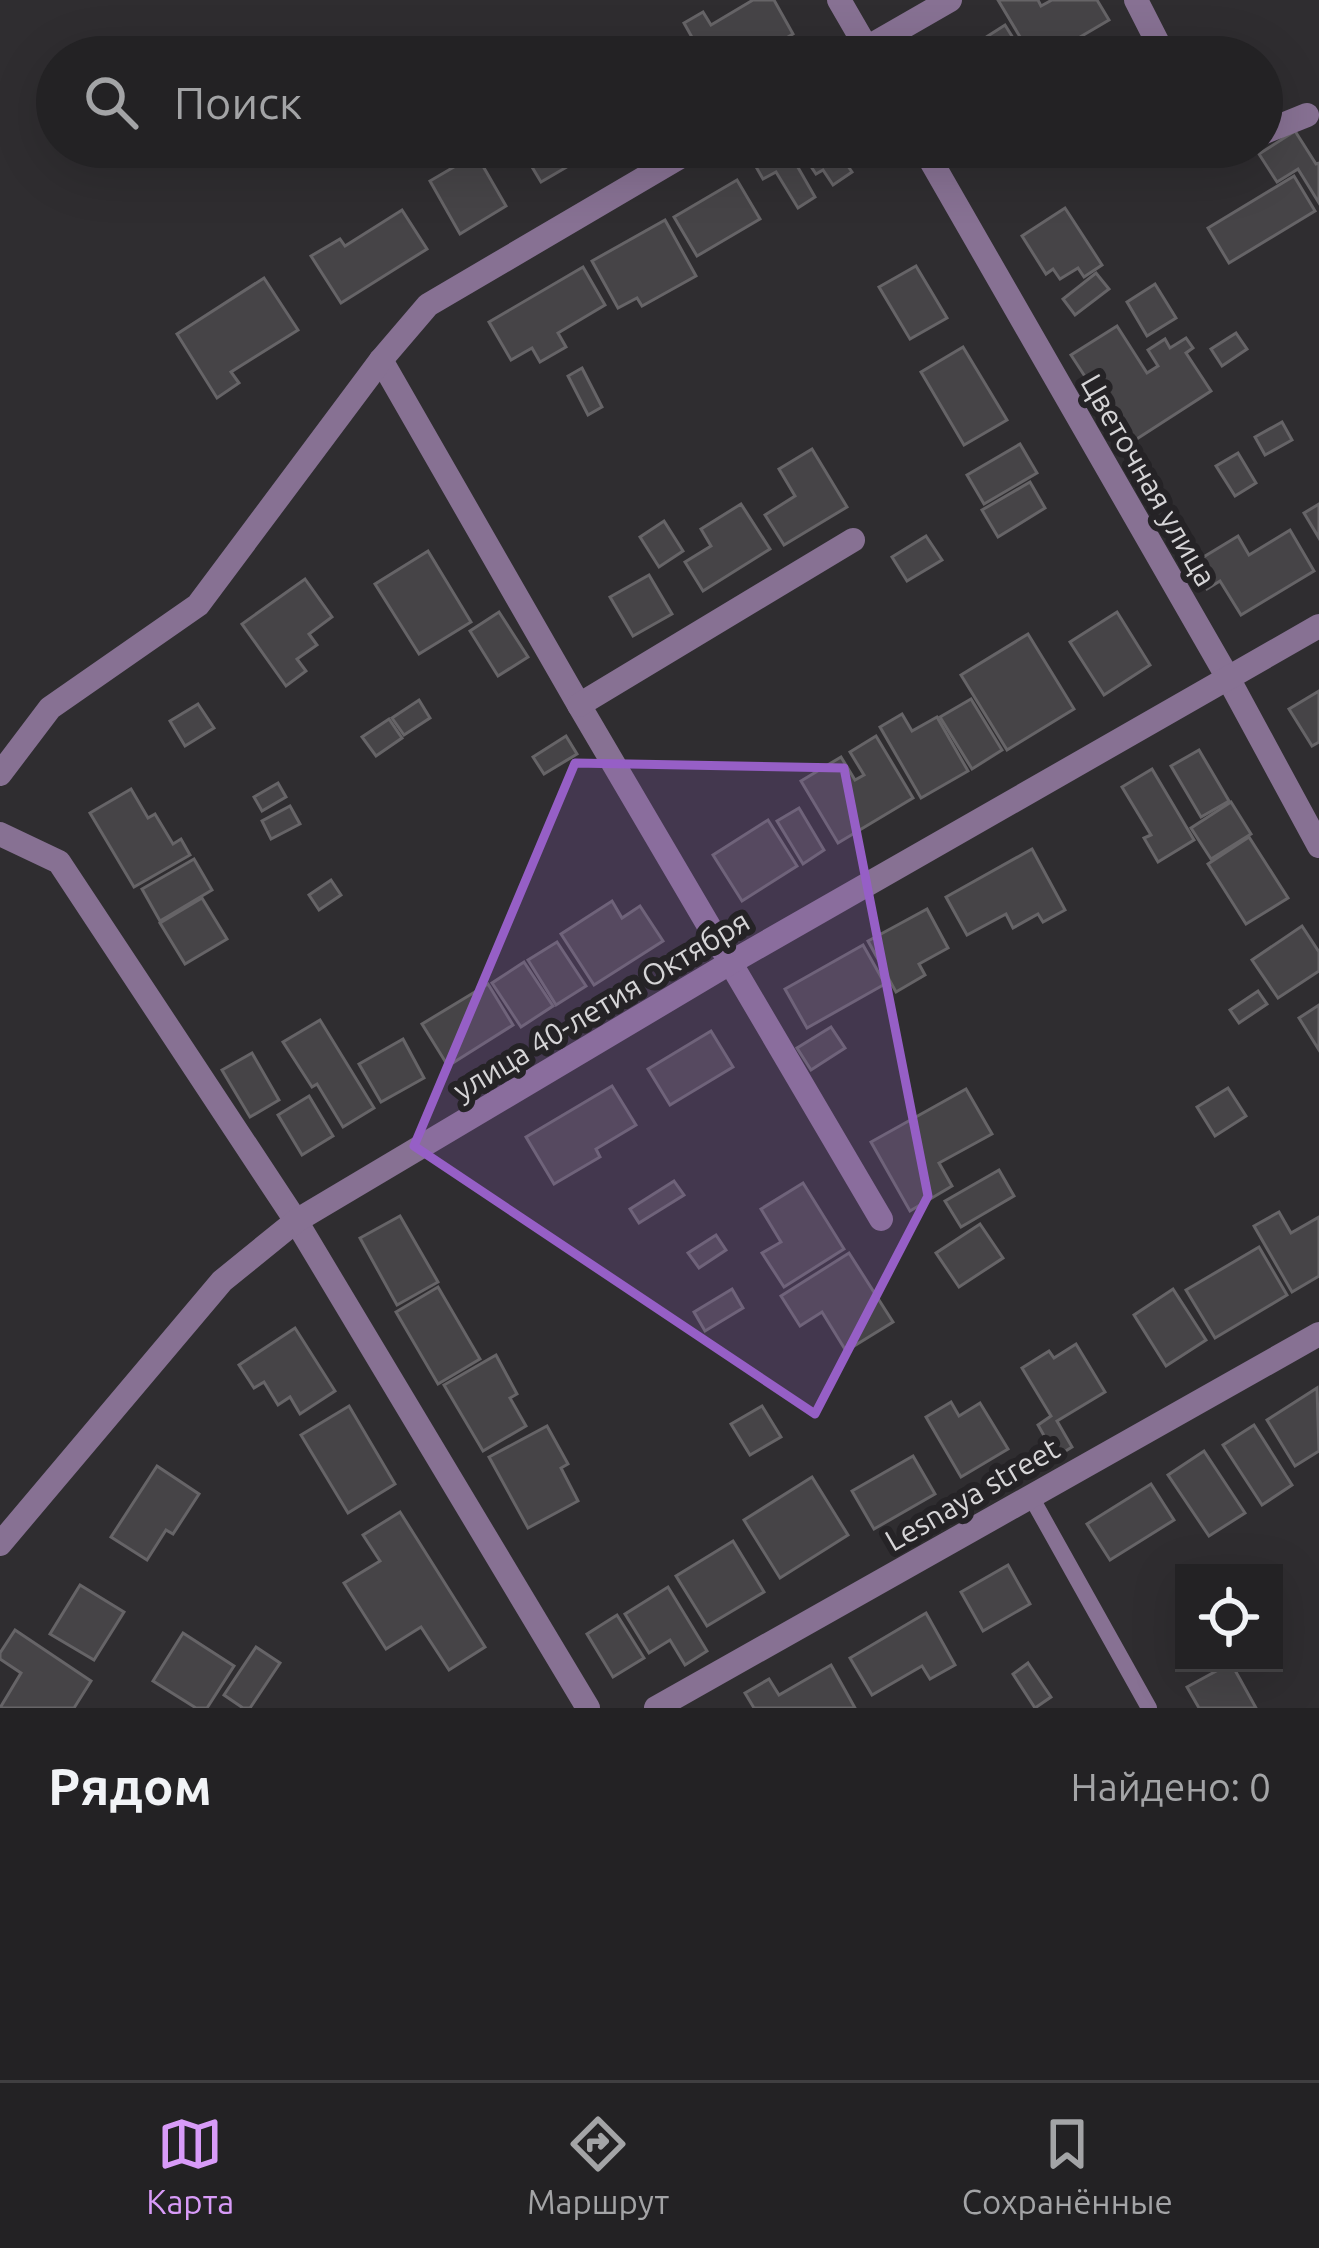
<!DOCTYPE html>
<html lang="ru">
<meta charset="utf-8">
<style>
body{margin:0;font-family:Ubuntu,sans-serif;background:#2b2a2c;color:#f1f3f6}
.controls{position:absolute;right:36px;bottom:36px;display:grid;overflow:hidden;border-radius:0px;box-shadow:0 12px 48px #0002}
.controls button{width:108px;height:108px;display:grid;place-items:center;padding:0;border:0;border-bottom:3px solid #403f41;background:#232224;color:#f1f3f6;font:60px sans-serif}
.list{margin:0;padding:0;list-style:none}
h2{display:flex;justify-content:space-between;align-items:center;height:156px;margin:0;padding:0 48px;font-size:51px}
h2 small{font-size:39px;font-weight:400;color:#a3a4a6}
.icon{flex:none;width:66px;height:66px;fill:none;stroke:currentColor;stroke-width:2;stroke-linecap:round;stroke-linejoin:round}
.map{position:relative;flex:none;width:1319px;height:1708px;overflow:hidden}
.search{position:absolute;background:#232224;box-shadow:0 12px 48px #0002;left:36px;right:36px;top:36px;height:132px;display:flex;align-items:center;gap:30px;box-sizing:border-box;padding:0 42px;border-radius:66px;color:#a3a4a6;font-size:45px}
.sheet{height:372px;background:#232224}
nav{display:flex;justify-content:space-around;align-items:center;box-sizing:border-box;height:168px;border-top:3px solid #403f41;background:#232224;font-size:33px;color:#a3a4a6}
nav a{display:grid;justify-items:center;gap:6px}
nav .on{color:#d89bf8}
.map>svg:first-child{display:block}
</style>
<div class="map">
<svg width="1319" height="1708" viewBox="0 0 1319 1708">
<rect width="100%" height="100%" fill="#2f2d30"/>
<g fill="#464447" stroke="#666467" stroke-width="3">
<polygon points="753,0 774,0 793,34 754,57 703,57 684,23 703,12 711,25"/>
<polygon points="998,0 1038,0 1041,6 1052,0 1097,0 1109,20 1046,57 1032,57"/>
<polygon points="1005,25 1025,57 955,57"/>
<polygon points="1295,131 1316,164 1319,163 1319,203 1298,169 1277,182 1259,154"/>
<polygon points="520,147 601,147 541,182"/>
<polygon points="753,147 768,147 774,158 788,150 815,197 798,208 776,172 763,179 747,151"/>
<polygon points="798,147 835,147 852,172 833,185 823,170 816,174"/>
<polygon points="476,154 506,206 460,234 430,181"/>
<polygon points="1294,176 1315,211 1229,263 1208,228"/>
<polygon points="737,180 760,219 697,256 674,217"/>
<polygon points="1065,208 1102,265 1084,277 1078,268 1060,279 1053,269 1046,274 1022,236"/>
<polygon points="402,210 427,249 341,303 311,256 340,239 345,246"/>
<polygon points="665,220 696,276 642,306 637,298 618,308 592,261"/>
<polygon points="916,266 947,318 910,339 879,287"/>
<polygon points="583,267 605,305 558,333 566,347 540,362 532,348 511,360 489,322"/>
<polygon points="1096,273 1109,289 1075,315 1063,299"/>
<polygon points="264,278 298,330 231,372 239,383 217,398 177,334"/>
<polygon points="1155,284 1176,318 1147,336 1127,302"/>
<polygon points="1117,326 1147,373 1158,366 1148,350 1165,339 1170,348 1186,338 1193,348 1186,353 1211,391 1129,444 1071,355"/>
<polygon points="1236,333 1247,349 1222,366 1211,349"/>
<polygon points="963,347 1007,420 964,445 921,372"/>
<polygon points="582,368 602,407 588,415 568,376"/>
<polygon points="1282,422 1292,440 1265,455 1255,437"/>
<polygon points="1020,444 1037,473 984,504 967,475"/>
<polygon points="812,449 847,507 784,545 765,515 795,496 779,469"/>
<polygon points="1238,453 1256,483 1235,496 1216,466"/>
<polygon points="1030,482 1045,508 998,537 982,510"/>
<polygon points="741,504 770,549 703,591 685,562 711,546 701,529"/>
<polygon points="1319,504 1319,538 1304,513"/>
<polygon points="664,521 683,551 659,567 640,537"/>
<polygon points="1290,530 1314,571 1241,615 1220,581 1207,589 1192,564 1238,536 1249,555"/>
<polygon points="926,536 942,560 907,581 892,557"/>
<polygon points="428,551 471,622 419,654 375,584"/>
<polygon points="649,575 672,614 633,636 610,597"/>
<polygon points="305,579 332,617 309,634 317,645 297,659 306,671 286,686 242,624"/>
<polygon points="499,612 528,657 498,676 470,631"/>
<polygon points="1117,612 1150,665 1104,695 1070,642"/>
<polygon points="1028,634 1074,709 1007,750 961,675"/>
<polygon points="1319,691 1319,742 1312,746 1289,709"/>
<polygon points="971,699 1002,750 972,769 940,717"/>
<polygon points="419,700 430,718 404,735 392,718"/>
<polygon points="198,704 214,728 185,746 170,721"/>
<polygon points="902,714 912,731 937,717 968,771 921,798 880,727"/>
<polygon points="389,719 402,738 376,756 362,737"/>
<polygon points="566,736 577,754 544,774 533,757"/>
<polygon points="876,736 913,798 838,843 801,781 841,757 855,780 864,775 850,752"/>
<polygon points="1199,750 1229,801 1201,817 1171,766"/>
<polygon points="1152,769 1194,840 1158,862 1144,838 1151,835 1122,787"/>
<polygon points="278,783 286,797 262,811 254,797"/>
<polygon points="131,789 148,818 155,814 173,844 181,839 190,855 134,887 90,813"/>
<polygon points="1231,802 1251,834 1211,859 1191,828"/>
<polygon points="290,806 300,824 271,839 262,821"/>
<polygon points="799,808 824,850 803,864 777,821"/>
<polygon points="768,820 797,866 742,901 713,855"/>
<polygon points="1249,837 1288,898 1246,924 1208,864"/>
<polygon points="1032,849 1065,910 1043,922 1038,914 1013,928 1006,914 967,935 946,897"/>
<polygon points="194,859 212,890 160,921 142,889"/>
<polygon points="331,880 341,895 319,910 309,895"/>
<polygon points="202,898 227,939 185,964 160,923"/>
<polygon points="612,901 622,918 640,906 663,941 594,985 561,934"/>
<polygon points="927,909 948,948 919,964 925,975 896,992 868,941"/>
<polygon points="1302,926 1319,952 1319,971 1278,998 1252,960"/>
<polygon points="557,942 586,986 556,1005 528,960"/>
<polygon points="863,945 885,984 807,1028 785,989"/>
<polygon points="524,962 553,1006 521,1027 492,983"/>
<polygon points="488,984 513,1025 448,1066 422,1024"/>
<polygon points="1258,991 1267,1004 1239,1023 1230,1010"/>
<polygon points="1319,1005 1319,1050 1299,1018"/>
<polygon points="320,1020 374,1108 343,1127 317,1084 312,1087 283,1042"/>
<polygon points="831,1027 845,1048 811,1070 797,1048"/>
<polygon points="711,1031 733,1067 670,1105 648,1069"/>
<polygon points="403,1039 424,1078 381,1102 359,1064"/>
<polygon points="252,1053 279,1100 250,1117 222,1070"/>
<polygon points="612,1086 636,1125 596,1149 600,1157 554,1184 526,1137"/>
<polygon points="1228,1088 1246,1116 1215,1136 1197,1107"/>
<polygon points="966,1089 992,1134 939,1163 952,1186 910,1211 871,1142"/>
<polygon points="309,1096 333,1136 302,1155 278,1115"/>
<polygon points="999,1170 1014,1196 961,1227 945,1201"/>
<polygon points="674,1181 684,1195 639,1223 630,1209"/>
<polygon points="803,1183 844,1249 784,1287 762,1253 781,1242 761,1209"/>
<polygon points="1279,1212 1291,1233 1319,1217 1319,1276 1292,1292 1254,1226"/>
<polygon points="400,1216 438,1282 397,1305 360,1238"/>
<polygon points="980,1224 1003,1258 959,1287 936,1253"/>
<polygon points="716,1235 726,1250 699,1268 688,1253"/>
<polygon points="1259,1247 1287,1295 1215,1338 1186,1290"/>
<polygon points="849,1253 893,1322 846,1351 822,1312 800,1326 781,1296"/>
<polygon points="438,1287 480,1359 438,1384 396,1312"/>
<polygon points="732,1289 743,1308 705,1331 694,1312"/>
<polygon points="1173,1289 1206,1340 1166,1366 1134,1315"/>
<polygon points="295,1328 335,1391 300,1414 290,1397 278,1405 264,1382 254,1388 239,1365"/>
<polygon points="1076,1344 1105,1392 1057,1421 1072,1447 1056,1457 1038,1425 1051,1416 1022,1368 1049,1351 1054,1358"/>
<polygon points="496,1355 517,1394 510,1398 526,1426 483,1451 444,1385"/>
<polygon points="1317,1388 1319,1451 1295,1466 1267,1420"/>
<polygon points="951,1402 959,1416 980,1403 1008,1449 961,1477 926,1417"/>
<polygon points="349,1406 395,1484 348,1513 301,1435"/>
<polygon points="762,1406 781,1437 750,1455 731,1424"/>
<polygon points="1254,1425 1292,1485 1262,1505 1223,1445"/>
<polygon points="547,1426 568,1464 561,1468 578,1501 528,1528 489,1457"/>
<polygon points="1204,1451 1245,1513 1209,1536 1168,1475"/>
<polygon points="913,1456 935,1494 874,1529 852,1491"/>
<polygon points="157,1466 199,1494 173,1534 166,1530 147,1560 111,1537"/>
<polygon points="812,1477 848,1535 780,1578 744,1520"/>
<polygon points="1151,1484 1174,1520 1110,1560 1087,1524"/>
<polygon points="400,1512 485,1647 449,1670 421,1627 386,1649 344,1583 380,1561 363,1535"/>
<polygon points="733,1541 764,1592 707,1626 676,1576"/>
<polygon points="1008,1565 1030,1604 983,1631 961,1592"/>
<polygon points="80,1585 124,1612 94,1660 50,1634"/>
<polygon points="668,1587 707,1651 685,1665 670,1640 649,1653 625,1614"/>
<polygon points="926,1613 955,1665 930,1679 922,1666 872,1695 850,1658"/>
<polygon points="617,1615 644,1658 613,1677 587,1634"/>
<polygon points="15,1630 91,1681 74,1708 0,1708 21,1673 0,1659 0,1653"/>
<polygon points="183,1633 234,1666 207,1708 196,1708 153,1681"/>
<polygon points="256,1647 280,1663 250,1708 243,1708 224,1695"/>
<polygon points="1028,1663 1051,1697 1035,1708 1013,1674"/>
<polygon points="1231,1663 1256,1708 1199,1708 1187,1687"/>
<polygon points="831,1665 855,1708 754,1708 745,1693 769,1679 779,1695"/>
</g>
<g fill="none" stroke-linecap="round" stroke-linejoin="round">
<polyline stroke="#877193" stroke-width="16" points="1030,1495 1149,1708"/>
<g stroke="#877193" stroke-width="24">
<polyline points="839,0 872,57"/>
<polyline points="1136,0 1165,57"/>
<polyline points="851,57 950,0"/>
<polyline points="1262,133 1307,115"/>
<polyline points="923,147 1228,678 1319,846"/>
<polyline points="381,360 579,705 881,1219"/>
<polyline points="579,705 853,540"/>
<polyline points="0,774 50,708 198,605 381,360 428,305 697,147"/>
<polyline points="0,834 59,862 296,1221 588,1708"/>
<polyline points="0,1544 222,1281 296,1221 730,963 1319,626"/>
<polyline points="656,1708 1319,1334"/>
</g>
</g>
<path fill="#965fc6" fill-opacity="0.2" stroke="#965fc6" stroke-width="9" stroke-linejoin="round" d="M575,763L844,768L928,1196L815,1414L414,1146Z"/>
<g text-anchor="middle" dominant-baseline="central" stroke-width="12" stroke-linejoin="round" paint-order="stroke">
<g font-size="30" fill="#d6d5d7" stroke="#252326">
<text transform="translate(1149 480) rotate(60)">Цветочная улица</text>
<text transform="translate(601 1005) rotate(-31)">улица 40-летия Октября</text>
<text transform="translate(972 1494) rotate(-30)">Lesnaya street</text>
</g>
</g>
</svg>
<div class="controls">
<button><svg class="icon" aria-label="locate" viewBox="0 0 24 24"><circle cx="12" cy="12" r="6"/><path d="M12 2v4M12 18v4M2 12h4M18 12h4"/></svg></button>
</div>
<div class="search"><svg class="icon" aria-label="search" viewBox="0 0 24 24"><circle cx="10" cy="10" r="6"/><path d="M15 15l6 6"/></svg>Поиск</div>
</div>
<section class="sheet">
<h2>Рядом<small>Найдено: 0</small></h2>
<ul class="list">
</ul>
</section>
<nav>
<a class="on"><svg class="icon" aria-label="map" viewBox="0 0 24 24"><path d="M3 6l6-2 6 2 6-2v14l-6 2-6-2-6 2zM9 4v14M15 6v14"/></svg>Карта</a>
<a><svg class="icon" aria-label="directions" viewBox="0 0 24 24"><path d="M12 3l9 9-9 9-9-9zM9 14v-3h6M13 9l2 2-2 2"/></svg>Маршрут</a>
<a><svg class="icon" aria-label="saved" viewBox="0 0 24 24"><path d="M7 4h10v16l-5-4-5 4z"/></svg>Сохранённые</a>
</nav>
